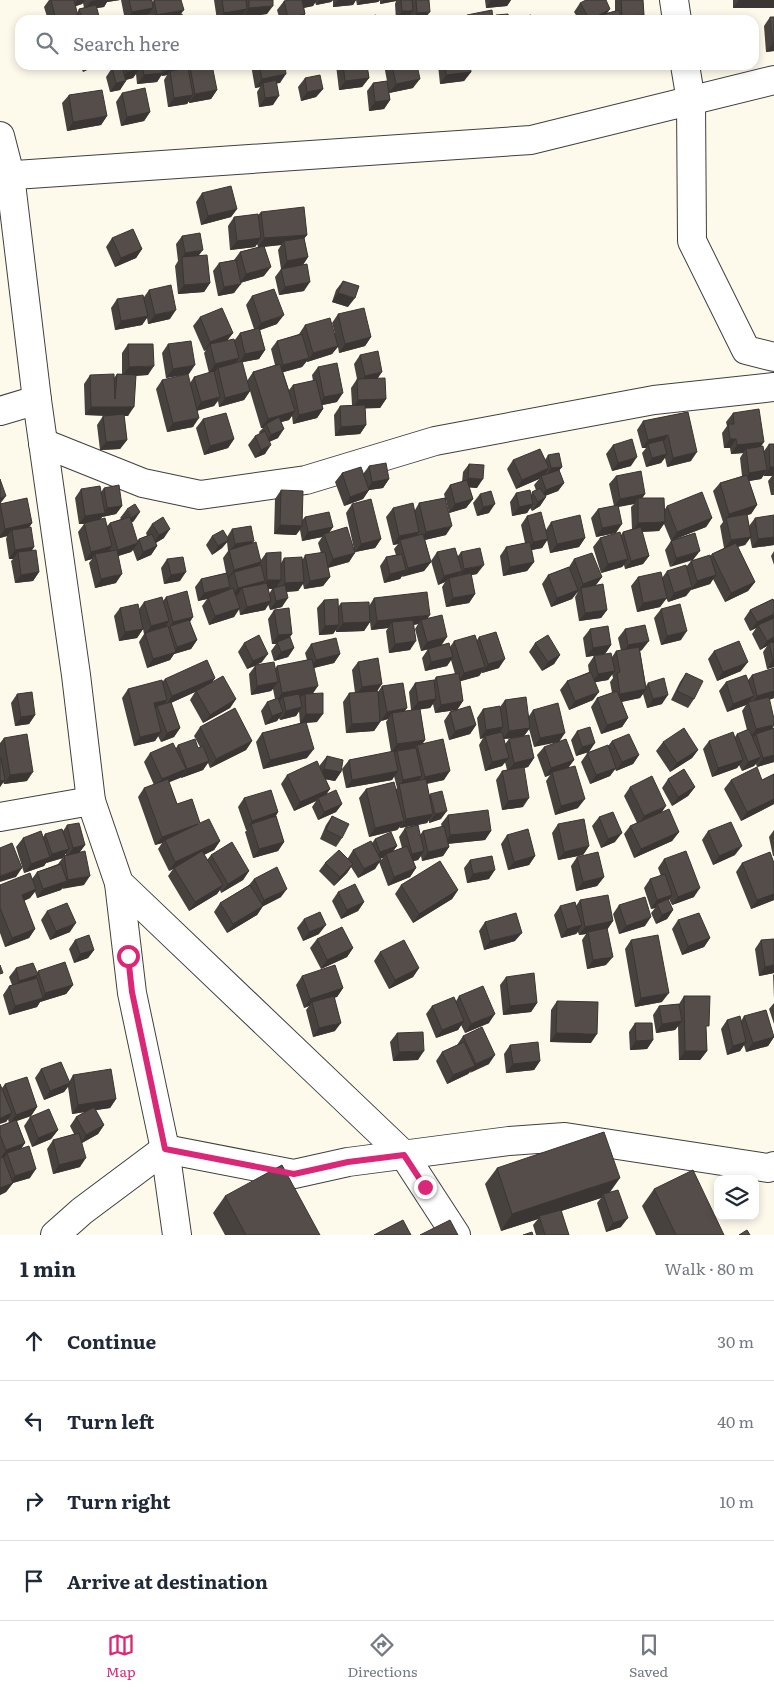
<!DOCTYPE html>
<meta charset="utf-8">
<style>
body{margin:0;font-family:Literata,serif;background:#f2f2f3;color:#1f2937}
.controls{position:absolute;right:15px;bottom:15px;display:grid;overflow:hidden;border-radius:10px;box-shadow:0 2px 8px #0003}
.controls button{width:45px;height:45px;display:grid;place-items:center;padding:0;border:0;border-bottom:1px solid #e0e1e3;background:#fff;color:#1f2937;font:25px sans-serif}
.stop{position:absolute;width:15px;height:15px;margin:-11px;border:4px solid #db2777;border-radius:50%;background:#fff}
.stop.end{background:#db2777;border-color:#fff;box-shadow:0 1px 5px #0008}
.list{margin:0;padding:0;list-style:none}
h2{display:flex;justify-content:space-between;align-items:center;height:65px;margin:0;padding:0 20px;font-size:21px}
h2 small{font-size:16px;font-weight:400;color:#747a83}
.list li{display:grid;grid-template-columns:32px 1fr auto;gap:15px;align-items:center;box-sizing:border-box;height:80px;padding:0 20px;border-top:1px solid #e0e1e3}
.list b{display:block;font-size:19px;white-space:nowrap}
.list em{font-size:16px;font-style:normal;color:#747a83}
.icon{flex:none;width:28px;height:28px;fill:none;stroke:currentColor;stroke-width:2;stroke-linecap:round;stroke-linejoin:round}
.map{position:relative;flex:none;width:774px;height:1235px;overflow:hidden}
.search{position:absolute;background:#fff;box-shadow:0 2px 8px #0003;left:15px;right:15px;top:15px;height:55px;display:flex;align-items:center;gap:12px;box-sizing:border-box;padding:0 18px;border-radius:15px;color:#747a83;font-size:19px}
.sheet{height:385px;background:#fff}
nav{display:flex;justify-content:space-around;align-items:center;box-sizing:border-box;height:70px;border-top:1px solid #e0e1e3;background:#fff;font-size:14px;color:#747a83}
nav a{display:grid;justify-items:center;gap:2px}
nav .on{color:#db2777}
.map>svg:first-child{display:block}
</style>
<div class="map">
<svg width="774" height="1235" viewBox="0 0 774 1235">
<rect width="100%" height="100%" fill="#fefaeb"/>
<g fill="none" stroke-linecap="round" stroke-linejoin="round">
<g stroke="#3f3f3f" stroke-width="30">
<g id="street">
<polyline points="674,0 677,20"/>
<polyline points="685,65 691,101 692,241 746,350 774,357"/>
<polyline points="0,136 10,175 37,400 76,675 91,801 119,883 404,1155 456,1235"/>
<polyline points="0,176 531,140 774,80"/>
<polyline points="0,411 37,400"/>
<polyline points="43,443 143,483 200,495 306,480 435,441 654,400 774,387"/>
<polyline points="0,817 91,801"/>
<polyline points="119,883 132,993 165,1149 177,1235"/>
<polyline points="55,1235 82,1211 165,1149 294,1174 348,1162 509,1141 565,1137 768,1168 774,1166"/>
</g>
</g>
<use href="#street" stroke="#fff" stroke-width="28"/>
</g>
<g fill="#48423f" fill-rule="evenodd">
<path d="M49,0H120L107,2L104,7L96,8L100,20H48L44,7ZM83,3L84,8L79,9L77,13L75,6L82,4Z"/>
<polygon points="121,0 152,0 152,3 154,0 180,14 183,20 150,20 149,14 147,17 131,20 125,20"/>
<polygon points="214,0 273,0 267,14 243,17 243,15 241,18 228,20 217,20"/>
<polygon points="289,0 333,0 331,2 316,5 315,2 313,6 304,8 305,14 301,20 280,20 277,10 284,1"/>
<polygon points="333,0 380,0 378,2 357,5 356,0 353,5 333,7"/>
<polygon points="380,0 429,0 424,20 411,20 410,14 407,19 396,20 395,4 396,1 380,4"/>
<polygon points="485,0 511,0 507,6 486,8"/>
<polygon points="615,0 643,0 644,15 641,19 642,20 601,20 601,19 600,20 579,20 574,12 580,3 607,13 615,11"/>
<rect x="733" y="0" width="41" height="8"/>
<polygon points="467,15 493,18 496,15 509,20 464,20"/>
<polygon points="770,17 774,51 766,52 764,26"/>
<polygon points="80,65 97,65 83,72"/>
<polygon points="117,65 198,65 197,66 217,90 211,99 189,103 189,101 187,104 168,107 164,80 167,75 162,76 161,75 157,82 137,84 136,74 133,78 126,80 120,90 110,92 106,77 112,68 117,67"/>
<polygon points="251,65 285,65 280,83 277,83 273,105 259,107 257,92 260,87 255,88"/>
<polygon points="336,65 367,65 369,78 362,87 339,90"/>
<polygon points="384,65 417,65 413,88 389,93 388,86 390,100 384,109 369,111 367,91 373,83 387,81"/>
<polygon points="438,65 470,65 471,72 464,81 440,84"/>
<polygon points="305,78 323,89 316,97 301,101 298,87"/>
<polygon points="122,93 150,112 144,121 121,126 116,102"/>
<polygon points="69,95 107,116 101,125 67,131 62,103"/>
<polygon points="202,193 237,209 231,217 201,225 196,202"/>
<polygon points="261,212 307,235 304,238 308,257 303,265 304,291 279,295 275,277 281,269 278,250 281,245 264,247 264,276 240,283 234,293 218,296 213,271 219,263 234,260 240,252 258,247 257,244 255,247 230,250 228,226 234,217 258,215"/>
<polygon points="182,236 199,255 210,283 204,292 178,294 175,266 178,261 176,244"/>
<polygon points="112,238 142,249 136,258 115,267 106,247"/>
<polygon points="343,281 348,307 332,302 336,290"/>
<polygon points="149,290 170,319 148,324 147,318 142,325 115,330 111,308 117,299 144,297"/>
<polygon points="252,296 277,324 260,330 265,350 259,359 242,362 247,381 253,372 275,365 271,349 277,341 299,334 305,325 335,334 332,323 338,314 371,337 365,346 339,353 338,347 332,354 307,362 307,361 302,367 283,372 289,390 293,385 313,381 312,375 318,367 337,402 322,405 323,409 317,418 293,424 292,416 289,420 281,422 278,438 270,441 265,454 255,458 248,445 255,436 260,434 259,432 263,428 261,428 250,391 244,400 219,407 218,401 214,406 197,411 193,427 167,432 156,389 162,380 190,383 194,377 209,373 204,353 206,350 204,351 193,326 200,317 233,333 227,340 234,341 240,333 254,329 246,305"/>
<polygon points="128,344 148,375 136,376 128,416 124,416 127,440 120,449 100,450 97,425 103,416 105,416 85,415 84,384 90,375 114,378 117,374 122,374 122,353"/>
<polygon points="168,344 189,374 166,378 162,353"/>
<polygon points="360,355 378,378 386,399 380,408 365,408 366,425 360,434 335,436 334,415 340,406 352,405 351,388 357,379 354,364"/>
<polygon points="688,412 691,461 667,467 665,458 661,463 646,467 642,453 646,448 642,448 637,430 643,421"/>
<polygon points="733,413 764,451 769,444 774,444 774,495 771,495 768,481 772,476 764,476 764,475 761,479 749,481 757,505 751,514 747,515 749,526 755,518 774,545 752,548 750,538 745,545 738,547 755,582 748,591 725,602 713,579 710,584 691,590 686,596 668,602 666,598 660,607 637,612 631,586 638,577 662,578 667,571 686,567 691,561 710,556 712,554 724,548 720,526 723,522 713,491 720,483 742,476 740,458 743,453 731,454 730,448 724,448 722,433 727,426 726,422"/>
<polygon points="203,419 234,439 228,448 204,455 196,428"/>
<polygon points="613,445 631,466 612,471 606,454"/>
<polygon points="548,455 562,467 559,470 564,483 558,491 545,496 546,497 540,506 532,511 530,508 527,513 512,516 510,502 516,493 531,495 532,492 536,490 534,485 539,479 516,489 507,469 513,460 545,460"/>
<polygon points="469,464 477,488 469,487 473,499 466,508 449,513 446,500 446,535 425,540 431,562 424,571 402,576 400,579 384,583 380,566 386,557 396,555 394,549 398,544 393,545 386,517 393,508 415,510 419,503 445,498 444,494 450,485 462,482 463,472"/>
<polygon points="369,466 389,479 383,488 369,490 363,499 344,506 335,482 342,473 363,474"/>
<polygon points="616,476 645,494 642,498 665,509 667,506 712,518 706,527 672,540 695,533 670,567 665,550 671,541 664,524 659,531 642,532 649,556 643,564 625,569 624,565 622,567 601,573 593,547 600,538 621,535 623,532 632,529 631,507 634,504 619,507 616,533 596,537 591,518 598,509 614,506 609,484"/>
<polygon points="0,479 1,504 32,523 29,527 34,547 32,550 39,572 33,581 15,583 11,561 13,559 9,559 6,539 7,536 0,538"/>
<polygon points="104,488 122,506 116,514 102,517 100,520 107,526 110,523 121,519 120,518 127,509 134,521 131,523 137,541 139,539 147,536 146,533 152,524 164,538 156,543 157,546 151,555 137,561 133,550 131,552 118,556 116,583 95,588 89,563 92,559 85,561 78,532 84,524 79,524 75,498 81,489 101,492"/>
<path d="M281,490L302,520L305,517L333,527L329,533L354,549L346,513L352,504L381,539L375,548L355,552L349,562L328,568L330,577L323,586L304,589L303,584L298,591L287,592L282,607L270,610L268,604L265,610L240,615L239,609L234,617L209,625L202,606L207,599L198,601L195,587L201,579L226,573L223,558L228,551L227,542L222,548L212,555L206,545L212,536L227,537L232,529L252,543L261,560L266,553L281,563L284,558L303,559L305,555L321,553L318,543L322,537L302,541L300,530L296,535L274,534L275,499ZM268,589H272L269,594Z"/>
<polygon points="480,494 489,513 477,516 473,503"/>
<polygon points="527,516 546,530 551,522 585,538 579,547 550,553 547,540 542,548 531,550 534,562 527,571 503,576 500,556 506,547 525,543 521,525"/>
<polygon points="774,551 774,565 771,556"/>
<polygon points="437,552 458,556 461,552 477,574 471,575 475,594 469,603 446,607 442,587 445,582 438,585 431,561"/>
<polygon points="167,559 180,581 164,584 161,568"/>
<polygon points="574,559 602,577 596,585 607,610 601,618 579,621 575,597 578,592 577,593 572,599 551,607 542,584 548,575 569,567"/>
<polygon points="166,597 193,617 190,622 197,640 191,649 174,654 170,660 147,668 139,642 144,634 143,629 137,638 119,641 114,616 120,608 139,609 144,602 163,601"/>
<polygon points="374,598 427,618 441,645 450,647 454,641 477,640 479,637 499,668 482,673 482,672 479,676 460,681 463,701 457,710 476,725 470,734 449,740 444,721 450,712 456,710 435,713 433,704 430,708 420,709 425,740 422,744 444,780 427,784 429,796 430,794 441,819 429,823 429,820 427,823 418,825 420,835 423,831 442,827 441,824 448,815 491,831 485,840 448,844 449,847 443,856 422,861 421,856 418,860 413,861 416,868 410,877 388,886 379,862 383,858 381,858 375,869 358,878 351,867 347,873 334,886 319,871 325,863 348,858 353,850 372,843 375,839 397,846 393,851 402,848 399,837 405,828 417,825 400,828 400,827 397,830 369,837 359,798 366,789 396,789 397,788 394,776 392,780 346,788 342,769 349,760 391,752 386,722 388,719 381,721 374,731 346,733 343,702 349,693 355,693 352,670 358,662 378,692 382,686 405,711 411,710 409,692 415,683 434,680 436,677 455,674 451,660 447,666 425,671 422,658 428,649 429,649 421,651 415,629 418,624 414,625 410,650 389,653 386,631 388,628 371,630 370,622 364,631 336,632 336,630 333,634 319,635 317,608 324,600 338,607 341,603 369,606"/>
<polygon points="773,599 774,667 767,669 763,652 767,646 760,650 752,634 756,628 750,631 744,619 750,610"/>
<polygon points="661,609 681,640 661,645 654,618"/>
<polygon points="274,610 292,634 289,638 294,648 288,657 274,661 271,651 276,644 272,644 268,619"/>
<polygon points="590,629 611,645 605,654 586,657 583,638"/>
<polygon points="625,629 642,650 640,651 646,686 648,683 662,704 647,708 643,694 640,698 622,702 628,718 622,727 601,734 591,707 597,698 612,693 610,682 613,678 612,674 608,680 595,682 593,700 569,710 560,690 567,681 589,672 588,665 594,656 612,657 616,651 621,651 618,638"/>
<polygon points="244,643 262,662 256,665 275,669 277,666 307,660 305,653 311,644 340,654 334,663 314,668 312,694 317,722 306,723 307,758 263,769 256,742 262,733 300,723 299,711 296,716 280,720 279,718 277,721 265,725 261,711 267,702 275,699 273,689 271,691 251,695 249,674 255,666 247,669 238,652"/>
<polygon points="535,643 560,655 554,664 542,671 529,652"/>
<polygon points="714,651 741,671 717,681 708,659"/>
<polygon points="686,673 694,699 688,708 671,700 680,682"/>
<polygon points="752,675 774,691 774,698 769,700 772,729 774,728 774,762 757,767 756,764 754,766 742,771 739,765 737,768 712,777 703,749 709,741 735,737 737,734 747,730 742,711 746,705 727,712 719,691 726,682 748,680"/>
<polygon points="215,678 212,682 236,699 230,708 203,723 190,700 195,692 171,703 180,728 174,737 161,742 158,736 155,741 134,746 122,698 128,689 162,682 165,679"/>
<polygon points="17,694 35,715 29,724 15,726 11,703"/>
<path d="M505,700L529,716L533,710L565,733L534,747L529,729L524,736L534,758L528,767L524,768L523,807L502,810L496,780L502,771L507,770L505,762L502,766L485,771L479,745L483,738L480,739L477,718L483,709L500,707ZM524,737L509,739L505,744L504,739Z"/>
<polygon points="200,727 252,741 246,750 210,768 208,763 203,770 181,778 180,777 169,782 177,804 200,823 220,841 214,850 204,855 207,860 211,855 249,871 243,880 221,893 220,890 217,894 189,911 168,876 173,869 169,871 158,849 162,843 155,845 138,797 144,788 154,785 144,762 150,753 176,748 178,745 198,748 200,747 194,736"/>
<polygon points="577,731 589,752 608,746 612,741 639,755 633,764 616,771 615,769 610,776 590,784 581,762 588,752 576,756 571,740"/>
<polygon points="4,738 27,781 4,784 3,782 0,787 0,743"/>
<polygon points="663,742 698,750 692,758 670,772 656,751"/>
<polygon points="544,747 574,760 569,767 578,808 555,815 546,781 550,775 545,777 537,755"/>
<polygon points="327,756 341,772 335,781 325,779 330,789 326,794 342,804 336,812 318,820 312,807 316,801 294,811 281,784 287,775 320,768 320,765"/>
<polygon points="774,774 774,804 741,821 724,789 731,780 762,780"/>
<polygon points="668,779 695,787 688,796 672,806 662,788"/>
<polygon points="630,787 661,812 679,832 672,841 634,858 624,834 630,826 637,823 624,796"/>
<polygon points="244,798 278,812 276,816 284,842 278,851 253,858 245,832 247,830 246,830 238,807"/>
<polygon points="332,816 342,838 336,847 320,839 326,825"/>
<polygon points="599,817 615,842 601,848 592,826"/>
<polygon points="558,824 589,846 583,855 558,860 552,833"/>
<polygon points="67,825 85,845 80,852 84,885 62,888 61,890 37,898 35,892 30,898 24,901 35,929 29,938 5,947 0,933 0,885 32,879 37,872 58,864 64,856 66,855 66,853 63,858 46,863 44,866 24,873 16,847 23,838 43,837 45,834 63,831"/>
<polygon points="774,830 774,856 773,856 769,837"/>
<polygon points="708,831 735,855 713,865 702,840"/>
<polygon points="507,835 535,856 529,865 508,870 501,844"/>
<polygon points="577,857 604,877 597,886 576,891 571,866"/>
<polygon points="664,859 694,897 672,905 669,899 668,900 673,910 667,919 656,924 651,913 655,908 651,909 644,888 650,879 661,876 658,868"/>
<polygon points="470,860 489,879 467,883 464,868"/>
<polygon points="742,863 774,863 774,900 751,909 736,872"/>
<polygon points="254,879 281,897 263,906 257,915 227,933 214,912 220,903 249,885"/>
<polygon points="401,885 458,890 452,899 413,923 395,894"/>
<polygon points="338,892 364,902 358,911 341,919 332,901"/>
<polygon points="580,900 613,921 607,929 606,965 587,969 582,940 586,934 579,935 578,932 576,934 561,938 554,915 560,906 576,906"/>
<polygon points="619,905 645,926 619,934 613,914"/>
<polygon points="47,911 70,932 50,940 41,920"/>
<polygon points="304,919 319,934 303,941 297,928"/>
<polygon points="678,920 710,938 704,947 682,955 672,929"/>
<polygon points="485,922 515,941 484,950 479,931"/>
<polygon points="317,939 353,948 347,957 321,969 310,948"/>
<polygon points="774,939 774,973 759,976 755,949 761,940"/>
<polygon points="75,940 94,950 88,958 74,963 69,949"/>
<polygon points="631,940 662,1002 635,1007 625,949"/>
<polygon points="380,952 419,968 413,977 389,989 374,961"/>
<polygon points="16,968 37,973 38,971 73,985 66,994 40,1002 37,1007 9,1015 3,995 9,986 12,985 9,977"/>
<polygon points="774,974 774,999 773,975"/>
<polygon points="302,976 343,988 337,997 335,997 335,1031 313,1037 306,1010 309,1006 304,1008 296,985"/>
<polygon points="506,977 537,1003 531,1012 503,1015 500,985"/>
<polygon points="459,996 489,1023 465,1033 461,1025 458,1030 436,1038 426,1014 432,1006 456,1001"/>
<polygon points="684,996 706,1030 707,1051 700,1060 679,1060 678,1026 675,1030 656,1033 653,1015 659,1006 679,1004"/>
<polygon points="557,1001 591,1043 550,1042 551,1010"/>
<polygon points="774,1003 774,1024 769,1009"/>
<polygon points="744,1016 774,1037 768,1046 746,1052 744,1045 740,1051 727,1055 721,1029 727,1020 741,1021"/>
<polygon points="635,1023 653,1040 647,1049 630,1050 629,1032"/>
<polygon points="397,1033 418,1060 393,1061 390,1042"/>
<polygon points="463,1036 489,1064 470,1072 468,1074 447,1084 436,1061 442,1052 457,1045"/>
<polygon points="510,1045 540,1061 534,1070 506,1073 504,1054"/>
<polygon points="41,1069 69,1082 73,1075 116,1099 110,1108 95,1110 104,1125 98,1134 82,1143 80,1167 53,1174 47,1149 53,1140 74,1134 70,1126 76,1117 85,1112 72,1114 68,1087 64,1092 44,1100 35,1078"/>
<polygon points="5,1084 37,1107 31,1116 17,1121 25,1143 21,1149 30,1178 13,1183 6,1192 0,1195 0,1126 9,1123 8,1119 6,1122 2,1088"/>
<polygon points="30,1117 58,1130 51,1139 32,1147 24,1126"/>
<polygon points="497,1168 610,1192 621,1227 606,1232 597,1203 601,1198 561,1211 569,1235 536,1235 533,1225 538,1219 501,1231 485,1184"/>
<polygon points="654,1189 724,1235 656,1235 642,1206"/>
<polygon points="225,1196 320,1235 225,1235 213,1213"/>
</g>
<g fill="#3b3633">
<polygon points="77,0 85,0 82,4 71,8"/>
<polygon points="98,0 120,0 107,2 104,7 84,10 91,1"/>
<polygon points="303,0 317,0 313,6 297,9"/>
<polygon points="319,0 333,0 331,2 316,5"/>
<polygon points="338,0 356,0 353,5 333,7"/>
<polygon points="361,0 380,0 378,2 357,5"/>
<polygon points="383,0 397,0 396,1 380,4"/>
<polygon points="491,0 511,0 507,6 486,8"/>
<polygon points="739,0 774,0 774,8 733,8"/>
<polygon points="273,6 267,14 243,17 249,8"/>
<polygon points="153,8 147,17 131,20 126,20 132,12"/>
<polygon points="247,9 241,18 228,20 219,20 224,13"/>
<polygon points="610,9 606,15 605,14 601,19 600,20 590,20"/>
<polygon points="184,10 177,19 154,20 157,15"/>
<polygon points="402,11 413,11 407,19 396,20"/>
<polygon points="430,12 424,20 413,20 417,13"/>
<polygon points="305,14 301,20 287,20 288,18"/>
<polygon points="644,15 640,20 626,19 626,20 619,20 622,16"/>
<polygon points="773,43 774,43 774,51 766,52"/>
<polygon points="88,65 97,65 83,72"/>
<polygon points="181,65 198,65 194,70 190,67 187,71 170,71 167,75 162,76 168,67"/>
<polygon points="139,69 133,78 121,81 127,72"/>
<polygon points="471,72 464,81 440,84 446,75"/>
<polygon points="163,73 157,82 137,84 144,75"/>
<polygon points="286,74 280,83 263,86 263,83 260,87 255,88 262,79"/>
<polygon points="369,78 362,87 339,90 345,81"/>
<polygon points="420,79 413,88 389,93 396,84"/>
<polygon points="126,81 120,90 110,92 116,83"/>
<polygon points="323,89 316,97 301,101 307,92"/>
<polygon points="217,90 211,99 189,103 195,94"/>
<polygon points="193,95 187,104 168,107 174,98"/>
<polygon points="279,96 273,105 259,107 265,98"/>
<polygon points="390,100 384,109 369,111 375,102"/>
<polygon points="150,112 144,121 121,126 127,117"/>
<polygon points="107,116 101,125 67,131 73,122"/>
<polygon points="237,209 231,217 201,225 208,216"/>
<polygon points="307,235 301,243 284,241 281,245 258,247 264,238"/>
<polygon points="261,238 255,247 230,250 237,241"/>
<polygon points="142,249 136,258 115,267 121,258"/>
<polygon points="203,250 196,259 182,258 185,253"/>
<polygon points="308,257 302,266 281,270 287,261"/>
<polygon points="271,267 264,276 240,283 246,274"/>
<polygon points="310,282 304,291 279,295 285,287"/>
<polygon points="210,283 204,292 178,294 184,285"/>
<polygon points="241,284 234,293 218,296 224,287"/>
<polygon points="338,293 355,298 348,307 332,302"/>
<polygon points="176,310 170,319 148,324 155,315"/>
<polygon points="284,315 277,324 255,332 261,323"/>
<polygon points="148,316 142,325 115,330 121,321"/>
<polygon points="233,333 227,341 210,344 206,350 204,351 210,342"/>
<polygon points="371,337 365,346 339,353 345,344"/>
<polygon points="338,346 332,354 307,362 313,353"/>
<polygon points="265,350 259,359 239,363 245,354"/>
<polygon points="239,358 232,367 218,368 215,372 209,373 215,364"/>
<polygon points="309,358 302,367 277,374 283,365"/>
<polygon points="195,365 189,374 166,378 173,369"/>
<polygon points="154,366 148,375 122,376 129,367"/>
<polygon points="382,372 376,381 359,385 365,376"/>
<polygon points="250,391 244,400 219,407 225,398"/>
<polygon points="343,393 337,402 318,406 324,397"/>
<polygon points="220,397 214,406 195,411 201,402"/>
<polygon points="386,399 380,408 352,409 358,400"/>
<polygon points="91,407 134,407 128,416 85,415"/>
<polygon points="323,409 317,418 293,424 299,415"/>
<polygon points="295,411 289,420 267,426 266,424 263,428 261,428 268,419"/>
<polygon points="199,418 193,427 167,432 173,423"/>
<polygon points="366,425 360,434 335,436 341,427"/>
<polygon points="284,429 278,438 265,444 271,435"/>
<polygon points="668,435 662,444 648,444 646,448 642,448 648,440"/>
<polygon points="234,439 228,448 204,455 210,446"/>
<polygon points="730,439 736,439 730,448 724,448"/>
<polygon points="127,440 120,449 100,450 106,442"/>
<polygon points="764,442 758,451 746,449 743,453 731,454 737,445"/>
<polygon points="271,445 265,454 255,458 261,450"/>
<polygon points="697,452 691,461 667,467 673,458"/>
<polygon points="667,454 661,463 646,467 652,458"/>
<polygon points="637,457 631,466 612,471 618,463"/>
<polygon points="562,467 555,476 545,477 551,468"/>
<polygon points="770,467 774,467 774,473 772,476 764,476"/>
<polygon points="549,468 543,477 541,476 539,479 516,489 522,480"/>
<polygon points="767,470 761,479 743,482 749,473"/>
<polygon points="468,478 483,479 477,488 461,487"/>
<polygon points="389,479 383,488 369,490 363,499 344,506 350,497 366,491 372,482"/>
<polygon points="564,483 558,491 539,498 546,490"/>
<polygon points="645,494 639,503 638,498 634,504 614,507 620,499"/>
<polygon points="6,496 0,504 0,498"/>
<polygon points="546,497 540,506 532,511 538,502"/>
<polygon points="473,499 466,508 449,513 455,504"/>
<polygon points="495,504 489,513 477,516 483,507"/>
<polygon points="533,504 527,513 512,516 519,507"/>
<polygon points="757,505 751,514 727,521 726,518 723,523 729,514"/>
<polygon points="122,506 116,514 102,517 98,522 79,524 85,516 103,513 107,508"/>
<polygon points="140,512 134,521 125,526 132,517"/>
<polygon points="712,518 706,527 671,541 677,532"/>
<polygon points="665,522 659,531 632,532 638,523"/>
<polygon points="32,523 26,532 12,530 7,536 0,538 0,536 5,529"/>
<polygon points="622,524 616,533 596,537 602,528"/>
<polygon points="280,525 302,526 296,535 274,534"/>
<polygon points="452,526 446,535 420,541 426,532"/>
<polygon points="333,527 326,536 324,534 322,537 302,541 308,532"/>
<polygon points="170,529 164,538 153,544 159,535"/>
<polygon points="419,532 413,540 400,540 398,544 393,545 399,536"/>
<polygon points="751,537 745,545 724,549 731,540"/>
<polygon points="774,537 774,545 752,548 758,539"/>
<polygon points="585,538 579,547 550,553 557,544"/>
<polygon points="381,539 375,548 355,552 361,544"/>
<polygon points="548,539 542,548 527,551 533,542"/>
<polygon points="229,540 222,548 212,555 218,546"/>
<polygon points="254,541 248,550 230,551 235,544"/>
<polygon points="138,543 131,552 112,558 118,550"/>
<polygon points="112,546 106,555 95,554 92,559 85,561 91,552"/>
<polygon points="157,546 151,555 137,561 143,552"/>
<polygon points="34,547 28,556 18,552 13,559 9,559 15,550"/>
<polygon points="700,551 693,560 670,567 676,558"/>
<polygon points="355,553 349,562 327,568 333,559"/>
<polygon points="649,556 643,564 625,569 631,561"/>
<polygon points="628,559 622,567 601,573 608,564"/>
<polygon points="261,562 255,571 234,572 229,578 228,578 234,570"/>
<polygon points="431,562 424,571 402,577 408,568"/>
<polygon points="534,562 527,571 503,576 510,567"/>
<polygon points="484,565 477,574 458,578 464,569"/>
<polygon points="406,570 400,579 384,583 390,574"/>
<polygon points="462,571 455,579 449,578 445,582 438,585 444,576"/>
<polygon points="39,572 33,581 15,583 21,575"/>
<polygon points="186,572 180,581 164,584 171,575"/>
<polygon points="122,574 116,583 95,588 101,579"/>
<polygon points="716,575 710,584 691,590 697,581"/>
<polygon points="330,577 323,586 304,589 310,581"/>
<polygon points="602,577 595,586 581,588 577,593 583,584"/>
<polygon points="267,580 281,580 275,589 261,589"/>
<polygon points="265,581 258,590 242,588 238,595 231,596 238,588"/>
<polygon points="304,582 298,591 279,592 285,583"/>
<polygon points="755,582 748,591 725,602 731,593"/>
<polygon points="230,587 224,596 208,598 207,599 198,601 204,593"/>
<polygon points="692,587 686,596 668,602 674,593"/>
<polygon points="578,590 572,599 551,607 557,598"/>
<polygon points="475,594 469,603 446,607 453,598"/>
<polygon points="288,598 282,607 270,610 276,601"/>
<polygon points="667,598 660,607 637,612 643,603"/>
<polygon points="271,601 265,610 240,615 247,607"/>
<polygon points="240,608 234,617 209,625 215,616"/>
<polygon points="607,610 601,618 579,621 585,613"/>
<polygon points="774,614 774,618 758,625 756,628 750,631 757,622"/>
<polygon points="430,615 424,624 421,620 418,624 393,628 392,622 388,628 371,630 377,621"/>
<polygon points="193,617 187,625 170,626 167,631 173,622"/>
<polygon points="169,621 163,630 145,635 151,626"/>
<polygon points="370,622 364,631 336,632 343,623"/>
<polygon points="339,625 333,634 319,635 325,626"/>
<polygon points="143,629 137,638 119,641 125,632"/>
<polygon points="687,631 681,640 661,645 667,636"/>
<polygon points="292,634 286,643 277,642 276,644 272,644 278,635"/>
<polygon points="447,637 441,646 421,651 427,642"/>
<polygon points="774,637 774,643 769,643 767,646 760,650 767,641"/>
<polygon points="197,640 191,649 174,654 170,660 147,668 153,659 173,653 177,647"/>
<polygon points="416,641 410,650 389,653 395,644"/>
<polygon points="649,641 642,650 622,654 628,645"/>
<polygon points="611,645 605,654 586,657 593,648"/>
<polygon points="294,648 288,657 274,661 281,652"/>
<polygon points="268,654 262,662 247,669 253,661"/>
<polygon points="340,654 334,663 309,669 316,660"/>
<polygon points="560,655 554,664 542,671 548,662"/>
<polygon points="453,657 447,666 425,671 431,662"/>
<polygon points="505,659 499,668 482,673 488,664"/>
<polygon points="773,660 774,660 774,667 767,669"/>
<polygon points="748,662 741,671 717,681 723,672"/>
<polygon points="485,667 479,676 458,682 464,673"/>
<polygon points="615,671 608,680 591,683 598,674"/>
<polygon points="215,678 209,687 196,691 195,692 166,705 172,696"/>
<polygon points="278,682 271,691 251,695 257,686"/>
<polygon points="382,684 376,693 356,696 362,687"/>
<polygon points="318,686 312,695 305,694 303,696 284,700 283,697 281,700 276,701 282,693"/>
<polygon points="646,689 640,698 614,703 620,694"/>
<polygon points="774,691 774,698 751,705 757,696"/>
<polygon points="599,692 593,700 569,710 575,701"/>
<polygon points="668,695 662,704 647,708 653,699"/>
<polygon points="754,696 746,705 727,712 733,704"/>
<polygon points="236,699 230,708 203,723 210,715"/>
<polygon points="436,699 430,708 411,711 418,702"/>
<polygon points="167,700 161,709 157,706 154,711 154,703"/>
<polygon points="463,701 457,710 435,713 441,705"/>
<polygon points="302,707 296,716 280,720 286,711"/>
<polygon points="407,708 401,717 392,713 388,719 381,721 387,712"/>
<polygon points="283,712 277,721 265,725 272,716"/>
<polygon points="306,714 323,714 317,722 300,723"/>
<polygon points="35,715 29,724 15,726 21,717"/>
<polygon points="628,718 622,727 601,734 607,725"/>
<polygon points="380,722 374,731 346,733 352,724"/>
<polygon points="476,725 470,734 449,740 455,731"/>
<polygon points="774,725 774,726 769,733 756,734 754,737 750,738 756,729"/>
<polygon points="503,727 497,736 485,736 483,738 480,739 486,730"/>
<polygon points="180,728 174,737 161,742 167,733"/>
<polygon points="530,728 524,736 503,739 509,731"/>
<polygon points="161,732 155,741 134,746 140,737"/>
<polygon points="565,733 559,742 534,747 540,738"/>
<polygon points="425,740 419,749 417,745 414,750 391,753 397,744"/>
<polygon points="252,741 246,750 210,768 216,759"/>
<polygon points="595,743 589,752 576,756 582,747"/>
<polygon points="314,749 307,758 263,769 270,760"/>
<polygon points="698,750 692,758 670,772 677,763"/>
<polygon points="639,755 633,764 616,771 622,762"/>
<polygon points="774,755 774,762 757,767 763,758"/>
<polygon points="761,757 754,766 742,771 748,762"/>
<polygon points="509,758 502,766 485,771 492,762"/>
<polygon points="534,758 528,767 507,772 514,763"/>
<polygon points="574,760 567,769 552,772 550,775 545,777 551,768"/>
<polygon points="743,760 737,768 712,777 718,768"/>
<polygon points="209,761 203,770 181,778 187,769"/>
<polygon points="616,768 610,776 590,784 596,775"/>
<polygon points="186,769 180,778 155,788 162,779"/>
<polygon points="324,769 341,772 335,781 318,778"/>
<polygon points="398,771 392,780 346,788 352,780"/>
<polygon points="450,771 444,780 419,785 425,777"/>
<polygon points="33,772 27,781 4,784 10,775"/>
<polygon points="422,776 415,785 400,786 403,780"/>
<polygon points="5,780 0,787 0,781"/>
<polygon points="695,787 688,796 672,806 678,797"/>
<polygon points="330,789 324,798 318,798 316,801 294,811 300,802"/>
<polygon points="529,798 523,807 502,810 508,801"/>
<polygon points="585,799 578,808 555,815 561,806"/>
<polygon points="774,799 774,804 741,821 747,812"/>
<polygon points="342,804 336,812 318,820 324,812"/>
<polygon points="666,806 660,815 638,825 644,816"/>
<polygon points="447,811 441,819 429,823 435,814"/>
<polygon points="278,812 272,821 251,824 246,830 252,821"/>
<polygon points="433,814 427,823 400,828 406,819"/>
<polygon points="404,821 397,830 369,837 375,828"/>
<polygon points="198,824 165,840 162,843 155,845 162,837"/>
<polygon points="491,831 485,840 444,844 450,835"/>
<polygon points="679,832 672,841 634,858 641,849"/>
<polygon points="622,833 615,842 601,848 608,839"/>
<polygon points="220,841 214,850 175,868 174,868 173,869 169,871 175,862"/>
<polygon points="284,842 278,851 253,858 259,849"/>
<polygon points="85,845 78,854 67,857 73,848"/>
<polygon points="397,846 390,855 386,854 383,858 374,861 380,852"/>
<polygon points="589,846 583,855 558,860 564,852"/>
<polygon points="742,846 735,855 713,865 719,856"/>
<polygon points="449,847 443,856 422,861 428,852"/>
<polygon points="69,849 63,858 46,863 52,854"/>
<polygon points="424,851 418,860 405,863 412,854"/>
<polygon points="535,856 529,865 508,870 514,862"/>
<polygon points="50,857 44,866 24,873 31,864"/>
<polygon points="381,860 375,869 358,878 364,869"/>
<polygon points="353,864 347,873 334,886 340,877"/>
<polygon points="22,868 16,877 0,882 0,876"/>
<polygon points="416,868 410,877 388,886 394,877"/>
<polygon points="495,870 489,879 467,883 473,874"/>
<polygon points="249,871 243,880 221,893 228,884"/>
<polygon points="90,876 84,885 62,889 68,880"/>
<polygon points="604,877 597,886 576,891 583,882"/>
<polygon points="67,881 61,890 37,898 43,889"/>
<polygon points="223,885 217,894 189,911 195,902"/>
<polygon points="700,888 694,897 672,905 678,897"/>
<polygon points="36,889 30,898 16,904 22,895"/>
<polygon points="287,889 281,897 258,909 264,900"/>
<polygon points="458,890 452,899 413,923 419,914"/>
<polygon points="774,894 774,900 751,909 757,900"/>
<polygon points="672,895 666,904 657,904 655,908 651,909 657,900"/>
<polygon points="364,902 358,911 341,919 347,910"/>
<polygon points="263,906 257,915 227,933 233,924"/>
<polygon points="673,910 667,919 656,924 662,915"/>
<polygon points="651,917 645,926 619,934 626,926"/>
<polygon points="613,921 607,930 588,932 586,934 579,935 585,927"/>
<polygon points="76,923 70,932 50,940 56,931"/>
<polygon points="326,925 319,934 303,941 309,932"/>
<polygon points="582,925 576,934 561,938 567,929"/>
<polygon points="35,929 29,938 5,947 12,938"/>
<polygon points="522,933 515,941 484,950 490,941"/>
<polygon points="710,938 704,947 682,955 688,946"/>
<polygon points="353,948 347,957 321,969 327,960"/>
<polygon points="94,950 88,958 74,963 80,954"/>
<polygon points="613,957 606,965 587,969 593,960"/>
<polygon points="774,965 774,973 759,976 765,967"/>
<polygon points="419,968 413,977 389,989 395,980"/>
<polygon points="38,975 31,984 13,989 19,981"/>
<polygon points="73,985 66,994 40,1002 37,1007 9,1015 15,1006 42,998 45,993"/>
<polygon points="343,988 337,997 313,1005 312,1002 309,1006 304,1008 310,999"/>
<polygon points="669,993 662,1002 635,1007 641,998"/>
<polygon points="537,1003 531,1012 503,1015 510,1006"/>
<polygon points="495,1014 489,1023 465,1033 471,1024"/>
<polygon points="464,1021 458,1030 436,1038 442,1030"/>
<polygon points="682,1021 675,1030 656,1033 662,1024"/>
<polygon points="341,1023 335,1031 313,1037 319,1028"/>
<polygon points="556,1033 597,1034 591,1043 550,1042"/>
<polygon points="774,1037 768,1046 746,1052 753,1043"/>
<polygon points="653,1040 647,1049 630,1050 636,1041"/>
<polygon points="746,1042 740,1051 727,1055 733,1046"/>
<polygon points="424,1051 418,1060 393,1061 399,1052"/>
<polygon points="685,1051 707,1051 700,1060 679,1060"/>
<polygon points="495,1055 489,1064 470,1073 476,1064"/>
<polygon points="540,1061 534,1070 506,1073 513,1064"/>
<polygon points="475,1066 468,1074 447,1084 453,1075"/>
<polygon points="70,1083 64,1092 44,1100 50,1091"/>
<polygon points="116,1099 110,1108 72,1114 78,1105"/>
<polygon points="37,1107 31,1116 10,1123 16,1115"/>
<polygon points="12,1113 6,1122 0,1124 0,1118"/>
<polygon points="104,1125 98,1134 80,1144 86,1135"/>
<polygon points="58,1130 51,1139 32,1147 38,1138"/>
<polygon points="25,1143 19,1151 7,1153 5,1157 0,1159 6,1150"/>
<polygon points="86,1158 80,1167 53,1174 59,1165"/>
<polygon points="36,1169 30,1178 9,1184 15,1176"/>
<polygon points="620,1178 608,1195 603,1194 601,1198 540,1218 539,1216 538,1219 501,1231 512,1214"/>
<polygon points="13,1183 6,1192 0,1195 0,1188"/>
<polygon points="628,1218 621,1227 606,1232 613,1223"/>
</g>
<g fill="#544d49" stroke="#3b3633">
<polygon points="51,0 74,0 79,20 56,20"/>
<polygon points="129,0 152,0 153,8 132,12"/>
<polygon points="154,0 181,0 184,10 157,15"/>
<polygon points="222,0 246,0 247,9 224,13"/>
<polygon points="249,0 273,0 273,6 249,8"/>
<polygon points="289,0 302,0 305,14 288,18 284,1"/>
<polygon points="401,0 412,0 413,11 402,11"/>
<polygon points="416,0 429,0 430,12 417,13"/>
<polygon points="586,0 606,0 610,9 590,20 580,3"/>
<polygon points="621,0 643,0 644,15 622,16"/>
<polygon points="96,5 100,20 82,20 79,9"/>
<polygon points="492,10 493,20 468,20 467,15"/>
<polygon points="619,10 622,20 607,20 605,14"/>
<polygon points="182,14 183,20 157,20 157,19"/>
<polygon points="508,14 509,20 496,20 496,15"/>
<polygon points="376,15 377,20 364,20 363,19"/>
<polygon points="531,15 532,20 511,20"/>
<polygon points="770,17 774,17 774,43 773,43"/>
<polygon points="361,18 361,20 342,20"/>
<rect x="626" y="19" width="16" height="1"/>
<polygon points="125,65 139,65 139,69 127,72"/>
<polygon points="142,65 162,65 163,73 144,75"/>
<polygon points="167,65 181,65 168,67"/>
<polygon points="202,65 212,65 217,90 195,94 190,67"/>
<polygon points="259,65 285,65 286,74 262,79"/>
<polygon points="343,65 367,65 369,78 345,81"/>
<polygon points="392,65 417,65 420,79 396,84"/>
<polygon points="445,65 470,65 471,72 446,75"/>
<polygon points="122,66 126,81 116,83 112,68"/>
<polygon points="188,68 193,95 174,98 170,71"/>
<polygon points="320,75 323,89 307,92 305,78"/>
<polygon points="276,80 279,96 265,98 263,83"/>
<polygon points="387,81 390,100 375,102 373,83"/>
<polygon points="145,88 150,112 127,117 122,93"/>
<polygon points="102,90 107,116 73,122 69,95"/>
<polygon points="231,186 237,209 208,216 202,193"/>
<polygon points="304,207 307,235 264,238 261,212"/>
<polygon points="258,214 261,238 237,241 234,217"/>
<polygon points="133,229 142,249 121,258 112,238"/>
<polygon points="200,233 203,250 185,253 182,236"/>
<polygon points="304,238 308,257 287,261 284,241"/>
<polygon points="264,246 271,267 246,274 240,252"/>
<polygon points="207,255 210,283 184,285 182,257"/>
<polygon points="236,260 241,284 224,287 219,263"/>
<polygon points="307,264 310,282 285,287 281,269"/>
<polygon points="343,281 359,286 355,298 338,293"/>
<polygon points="171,285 176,310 155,315 149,290"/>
<polygon points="274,289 284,315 261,323 252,296"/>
<polygon points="143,295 148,316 121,321 117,299"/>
<polygon points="222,308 233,333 210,342 200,317"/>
<polygon points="364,308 371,337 345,344 338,314"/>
<polygon points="330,318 338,346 313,353 305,325"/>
<polygon points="259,328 265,350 245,354 240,333"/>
<polygon points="302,334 309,358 283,365 277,341"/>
<polygon points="234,339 239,358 215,364 210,344"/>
<polygon points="191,341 195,365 173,369 168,344"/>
<polygon points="128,344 153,344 154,366 129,367"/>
<polygon points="378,351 382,372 365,376 360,355"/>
<polygon points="242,361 250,391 225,398 218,368"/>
<polygon points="337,363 343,393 324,397 318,367"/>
<polygon points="280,364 295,411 268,419 253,372"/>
<polygon points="214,371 220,397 201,402 194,377"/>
<polygon points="114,374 115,399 117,374 136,375 134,407 91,407 90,375"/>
<polygon points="188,374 199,418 173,423 162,380"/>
<polygon points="385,378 386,399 358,400 357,379"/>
<polygon points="316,380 323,409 299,415 293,385"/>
<polygon points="365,405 366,425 341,427 340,406"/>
<polygon points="759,409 764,442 737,445 736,439 730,439 728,424 734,424 733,413"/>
<polygon points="688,412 697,452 673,458 668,435 648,440 643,421"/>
<polygon points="226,413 234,439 210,446 203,419"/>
<polygon points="124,414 127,440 106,442 103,416"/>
<polygon points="279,417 284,429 271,435 266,424"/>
<polygon points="265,431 271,445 261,450 255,436"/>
<polygon points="632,439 637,457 618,463 613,445"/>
<polygon points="663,440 667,454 652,458 648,444"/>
<polygon points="769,444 774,444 774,467 770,467"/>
<polygon points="763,446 767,470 749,473 746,449"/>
<polygon points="540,449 549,468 522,480 513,460"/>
<polygon points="559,453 562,467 551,468 548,455"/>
<polygon points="386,463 389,479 372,482 369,466"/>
<polygon points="469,464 484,465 483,479 468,478"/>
<polygon points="361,467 369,490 350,497 342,473"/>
<polygon points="559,470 564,483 546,490 541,476"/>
<polygon points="641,471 645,494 620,499 616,476"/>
<polygon points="747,475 757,505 729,514 720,483"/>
<polygon points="0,479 6,496 0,498"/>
<polygon points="467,480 473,499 455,504 450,485"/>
<polygon points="119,485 122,506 107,508 104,488"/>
<polygon points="100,486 105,513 85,516 81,489"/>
<polygon points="540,488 546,497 538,502 532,492"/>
<polygon points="281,490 303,491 302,526 280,525"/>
<polygon points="530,490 533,504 519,507 516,493"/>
<polygon points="491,491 495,504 483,507 480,494"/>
<polygon points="702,492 712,518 677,532 667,506"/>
<polygon points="27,498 32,523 5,529 0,504"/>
<polygon points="445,498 452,526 426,532 419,503"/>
<polygon points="638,498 664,498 665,522 638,523"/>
<polygon points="371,499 381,539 361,544 352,504"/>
<polygon points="413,503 419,532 399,536 393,508"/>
<polygon points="135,504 140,512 132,517 127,509"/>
<polygon points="618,505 622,524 602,528 598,509"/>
<polygon points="329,512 333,527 308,532 305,517"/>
<polygon points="541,512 548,539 533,542 527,516"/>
<polygon points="747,514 751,537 731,540 726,518"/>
<polygon points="580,515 585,538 557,544 551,522"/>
<polygon points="774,515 774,537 758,539 755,518"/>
<polygon points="130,517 138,543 118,550 110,523"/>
<polygon points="163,517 170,529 159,535 152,524"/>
<polygon points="105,518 112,546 91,552 84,523"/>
<polygon points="251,526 254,541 235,544 232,529"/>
<polygon points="31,527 34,547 15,550 12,530"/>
<polygon points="347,527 355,553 333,559 324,534"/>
<polygon points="641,527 649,556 631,561 623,532"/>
<polygon points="223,530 229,540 218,546 212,536"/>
<polygon points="620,532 628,559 608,564 600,538"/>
<polygon points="695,533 700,551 676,558 671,541"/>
<polygon points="152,534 157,546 143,552 139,539"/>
<polygon points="423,534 431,562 408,568 400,540"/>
<polygon points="256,542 261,562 234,570 229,550"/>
<polygon points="530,542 534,562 510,567 506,547"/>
<polygon points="736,543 755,582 731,593 712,554"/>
<polygon points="455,548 462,571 444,576 437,552"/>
<polygon points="480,548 484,565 464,569 461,552"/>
<polygon points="36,550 39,572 21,575 18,552"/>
<polygon points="117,550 122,574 101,579 95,554"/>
<polygon points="281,552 281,580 267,580 266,553"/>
<polygon points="325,552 330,577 310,581 305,555"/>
<polygon points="592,553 602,577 583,584 574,559"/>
<polygon points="402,554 406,570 390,574 386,557"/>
<polygon points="710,555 716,575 697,581 691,561"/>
<polygon points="183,557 186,572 171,575 167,559"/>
<polygon points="302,557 304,582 285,583 284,558"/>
<polygon points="261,565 265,581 238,588 234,572"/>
<polygon points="686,565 692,587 674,593 667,571"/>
<polygon points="569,567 578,590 557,598 548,575"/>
<polygon points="661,572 667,598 643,603 638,577"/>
<polygon points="227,573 230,587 204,593 201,579"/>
<polygon points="471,573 475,594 453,598 449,578"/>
<polygon points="267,583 271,601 247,607 242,588"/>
<polygon points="603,584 607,610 585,613 581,588"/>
<polygon points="285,585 288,598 276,601 273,588"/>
<polygon points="233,588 240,608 215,616 208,598"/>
<polygon points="187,591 193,617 173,622 166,597"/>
<polygon points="427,592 430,615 377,621 374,598"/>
<polygon points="162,597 169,621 151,626 144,602"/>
<polygon points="338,599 339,625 325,626 324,600"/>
<polygon points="773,599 774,602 774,614 757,622 750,610"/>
<polygon points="369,602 370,622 343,623 341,603"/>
<polygon points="138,604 143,629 125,632 120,608"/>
<polygon points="680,604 687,631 667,636 661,609"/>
<polygon points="289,608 292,634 278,635 274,610"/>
<polygon points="442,615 447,637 427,642 421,620"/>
<polygon points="774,618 774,637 767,641 758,625"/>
<polygon points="189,620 197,640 177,647 170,626"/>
<polygon points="413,620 416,641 395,644 392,622"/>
<polygon points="645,625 649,641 628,645 625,629"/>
<polygon points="168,626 176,652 153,659 145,633"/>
<polygon points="608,626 611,645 593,648 590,629"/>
<polygon points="496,632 505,659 488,664 479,637"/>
<polygon points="259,635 268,654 253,661 244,643"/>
<polygon points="475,635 485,667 464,673 454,641"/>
<polygon points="548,635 560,655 548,662 535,643"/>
<polygon points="290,637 294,648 281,652 277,642"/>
<polygon points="336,638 340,654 316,660 311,644"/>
<polygon points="739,641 748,662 723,672 714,651"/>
<polygon points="774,642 774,660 773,660 769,643"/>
<polygon points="449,643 453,657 431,662 428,649"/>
<polygon points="639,647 646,689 620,694 617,673 620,672 616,651"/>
<polygon points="611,653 615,671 598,674 594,656"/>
<polygon points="378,658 382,684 362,687 358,662"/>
<polygon points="312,659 318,686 282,693 277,666"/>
<polygon points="207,660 215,678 172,696 165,679"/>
<polygon points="274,662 278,682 257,686 255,665"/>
<polygon points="774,668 774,691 757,696 752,675"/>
<polygon points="591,672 599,692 575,701 567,681"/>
<polygon points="459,673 463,701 441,705 436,677"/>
<polygon points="686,673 703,681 694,699 677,691"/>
<polygon points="746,675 754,696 733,704 726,682"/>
<polygon points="223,676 236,699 210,715 196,691"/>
<polygon points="664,678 668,695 653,699 648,683"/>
<polygon points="162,680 167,700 154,703 161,732 140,737 128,689"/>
<polygon points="434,680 436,699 418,702 415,683"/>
<polygon points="403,683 407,708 387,712 382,686"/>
<polygon points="378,691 380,722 352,724 349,693"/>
<polygon points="617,691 628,718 607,725 597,698"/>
<polygon points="32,692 35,715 21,717 17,694"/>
<polygon points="323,693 323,714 306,714 305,694"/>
<polygon points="299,694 302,707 286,711 283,697"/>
<polygon points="526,697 530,728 509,731 505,700"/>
<polygon points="769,697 774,719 774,725 756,729 748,702"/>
<polygon points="278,698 283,712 272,716 267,702"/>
<polygon points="171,702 180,728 167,733 157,706"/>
<polygon points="558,703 565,733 540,738 533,710"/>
<polygon points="470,706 476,725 455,731 450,712"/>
<polygon points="500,706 503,727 486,730 483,709"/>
<polygon points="235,708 252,741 216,759 200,727"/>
<polygon points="420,709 425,740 397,744 392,713"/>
<polygon points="306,722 314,749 270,760 262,733"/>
<polygon points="590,727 595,743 582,747 577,731"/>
<polygon points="684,728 698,750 677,763 663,742"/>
<polygon points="774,728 774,755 763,758 756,734"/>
<polygon points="749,729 761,757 748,762 737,734"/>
<polygon points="502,732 509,758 492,762 485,736"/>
<polygon points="733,732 743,760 718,768 709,741"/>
<polygon points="27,734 33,772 10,775 4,738"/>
<polygon points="629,734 639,755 622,762 612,741"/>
<polygon points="529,735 534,758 514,763 509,739"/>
<polygon points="195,739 198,748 203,746 209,761 187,769 178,745"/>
<polygon points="443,739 450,771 425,777 417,745"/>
<polygon points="566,739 574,760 551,768 544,747"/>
<polygon points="173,743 186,769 162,779 150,753"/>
<polygon points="608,745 616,768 596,775 587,753"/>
<polygon points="416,748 422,776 403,780 397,751"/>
<polygon points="394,751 398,771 352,780 349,760"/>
<polygon points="327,756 343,760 341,772 324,769"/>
<polygon points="0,758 1,758 5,780 0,781"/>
<polygon points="317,761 330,789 300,802 287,775"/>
<polygon points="575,766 585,799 561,806 552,772"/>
<polygon points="524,767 529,798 508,801 502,771"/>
<polygon points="757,767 762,780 774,774 774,799 747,812 731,780"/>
<polygon points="684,769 695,787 678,797 668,779"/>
<polygon points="652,776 666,806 644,816 630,787"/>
<polygon points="168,779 177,804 192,799 200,823 209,819 220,841 175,862 165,840 198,824 162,837 144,788"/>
<polygon points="426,779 433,814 406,819 399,784"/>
<polygon points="394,782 404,821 375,828 366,789"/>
<polygon points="271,790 278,812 252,821 244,798"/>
<polygon points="336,790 342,804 324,812 318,798"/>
<polygon points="442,791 447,811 435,814 430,794"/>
<polygon points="669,809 679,832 641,849 630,826"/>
<polygon points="488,810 491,831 450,835 448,815"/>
<polygon points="613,812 622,833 608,839 599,817"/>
<polygon points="276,816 284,842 259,849 251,824"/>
<polygon points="332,816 349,824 342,838 326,830"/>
<polygon points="584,819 589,846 564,852 558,824"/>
<polygon points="731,822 742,846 719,856 708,831"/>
<polygon points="79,823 85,845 73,848 67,825"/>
<polygon points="418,825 424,851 412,854 405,828"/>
<polygon points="444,826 449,847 428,852 423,831"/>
<polygon points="62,829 69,849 52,854 45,834"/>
<polygon points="528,829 535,856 514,862 507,835"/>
<polygon points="41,831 50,857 31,864 23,838"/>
<polygon points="391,832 397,846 380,852 375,839"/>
<polygon points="371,841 381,860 364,869 353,850"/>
<polygon points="232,842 249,871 228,884 211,855"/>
<polygon points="12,843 22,868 0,876 0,848"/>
<polygon points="407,846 416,868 394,877 386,854"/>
<polygon points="339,850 353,864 340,877 325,863"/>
<polygon points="85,851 90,876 68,880 64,856"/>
<polygon points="202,851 223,885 195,902 174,868"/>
<polygon points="686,851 700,888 678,897 664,859"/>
<polygon points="598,852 604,877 583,882 577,857"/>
<polygon points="770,852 774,863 774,894 757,900 742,863"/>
<polygon points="492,856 495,870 473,874 470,860"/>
<polygon points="440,861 458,890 419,914 401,885"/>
<polygon points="61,864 67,881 43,889 37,872"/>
<polygon points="277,867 287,889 264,900 254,879"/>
<polygon points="30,873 36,889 22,895 35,929 12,938 0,908 0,885"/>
<polygon points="665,874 672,895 657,900 650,879"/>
<polygon points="355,884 364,902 347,910 338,892"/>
<polygon points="250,885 263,906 233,924 220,903"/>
<polygon points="608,895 613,921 585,927 580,900"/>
<polygon points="645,897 651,917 626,926 619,905"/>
<polygon points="668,899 673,910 662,915 657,904"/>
<polygon points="575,902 582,925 567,929 560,906"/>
<polygon points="67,903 76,923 56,931 47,911"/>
<polygon points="320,912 326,925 309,932 304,919"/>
<polygon points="516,913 522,933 490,941 485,922"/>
<polygon points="699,913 710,938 688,946 678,920"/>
<polygon points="342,927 353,948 327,960 317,939"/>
<polygon points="607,928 613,957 593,960 588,932"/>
<polygon points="89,935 94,950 80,954 75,940"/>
<polygon points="658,935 669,993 641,998 631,940"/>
<polygon points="774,939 774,965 765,967 761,940"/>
<polygon points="404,940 419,968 395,980 380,952"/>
<polygon points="65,962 73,985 45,993 38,971"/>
<polygon points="33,963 38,975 19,981 16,968"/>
<polygon points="0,965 3,973 0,974"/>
<polygon points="335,965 343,988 310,999 302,976"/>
<polygon points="534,973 537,1003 510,1006 506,977"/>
<polygon points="37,978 43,998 15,1006 9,986"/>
<polygon points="483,986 495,1014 471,1024 459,996"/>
<polygon points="334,996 341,1023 319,1028 312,1002"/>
<polygon points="684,996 710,996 709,1026 706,1026 707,1051 685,1051"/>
<polygon points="454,997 464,1021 442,1030 432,1006"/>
<polygon points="557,1001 598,1002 597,1034 556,1033"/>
<polygon points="679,1004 682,1021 662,1024 659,1006"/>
<polygon points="766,1010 774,1037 753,1043 744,1016"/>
<polygon points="740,1016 746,1042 733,1046 727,1020"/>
<polygon points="635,1023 652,1023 653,1040 636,1041"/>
<polygon points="482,1027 495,1055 476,1064 463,1036"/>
<polygon points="423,1032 424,1051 399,1052 397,1033"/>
<polygon points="464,1042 475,1066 453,1075 442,1052"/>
<polygon points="538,1042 540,1061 513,1064 510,1045"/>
<polygon points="61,1062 70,1083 50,1091 41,1069"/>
<polygon points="111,1069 116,1099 78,1105 73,1075"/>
<polygon points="27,1077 37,1107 16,1115 5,1084"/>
<polygon points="0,1084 12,1113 0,1118"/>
<polygon points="94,1107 104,1125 86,1135 76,1117"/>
<polygon points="49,1109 58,1130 38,1138 30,1117"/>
<polygon points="16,1120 25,1143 6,1150 0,1135 0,1126"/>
<polygon points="604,1132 620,1178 512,1214 497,1168"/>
<polygon points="79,1133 86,1158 59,1165 53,1140"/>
<polygon points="29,1146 36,1169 15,1176 7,1153"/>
<polygon points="3,1157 13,1183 0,1188 0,1158"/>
<polygon points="282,1165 320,1235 246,1235 225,1196"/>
<polygon points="693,1170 724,1235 676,1235 654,1189"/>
<polygon points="618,1190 628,1218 613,1223 603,1194"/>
<polygon points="561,1210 569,1235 545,1235 539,1216"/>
<polygon points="403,1220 411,1235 374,1235"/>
<polygon points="450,1220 458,1235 420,1235"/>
<polygon points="747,1230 750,1235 739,1235"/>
<polygon points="532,1232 533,1235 523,1235"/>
</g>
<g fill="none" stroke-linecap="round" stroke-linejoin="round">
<polyline stroke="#db2777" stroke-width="6" points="128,956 132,992 165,1149 294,1174 348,1162 404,1155 425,1187"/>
</g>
</svg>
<div class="controls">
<button><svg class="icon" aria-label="layers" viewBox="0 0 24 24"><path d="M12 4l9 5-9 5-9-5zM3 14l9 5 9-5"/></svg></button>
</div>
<div class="stop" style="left:128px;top:956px"></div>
<div class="stop end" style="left:425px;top:1187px"></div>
<div class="search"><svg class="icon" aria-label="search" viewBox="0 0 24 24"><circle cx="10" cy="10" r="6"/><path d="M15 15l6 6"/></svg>Search here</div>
</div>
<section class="sheet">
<h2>1 min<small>Walk · 80 m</small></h2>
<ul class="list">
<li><svg class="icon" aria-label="ahead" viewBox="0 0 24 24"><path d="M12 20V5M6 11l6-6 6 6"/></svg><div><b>Continue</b></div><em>30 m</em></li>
<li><svg class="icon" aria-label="left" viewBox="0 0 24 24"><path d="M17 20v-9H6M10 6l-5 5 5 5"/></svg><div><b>Turn left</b></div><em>40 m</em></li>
<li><svg class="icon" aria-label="right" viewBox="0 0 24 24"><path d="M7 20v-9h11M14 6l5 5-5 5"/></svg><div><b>Turn right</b></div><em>10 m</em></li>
<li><svg class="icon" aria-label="arrive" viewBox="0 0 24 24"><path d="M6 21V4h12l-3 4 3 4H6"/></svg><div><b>Arrive at destination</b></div></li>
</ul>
</section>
<nav>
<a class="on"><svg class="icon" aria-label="map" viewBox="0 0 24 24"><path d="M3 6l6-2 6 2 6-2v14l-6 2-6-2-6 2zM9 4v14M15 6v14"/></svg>Map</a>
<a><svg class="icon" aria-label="directions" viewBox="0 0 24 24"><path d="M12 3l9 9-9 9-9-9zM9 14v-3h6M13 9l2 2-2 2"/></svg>Directions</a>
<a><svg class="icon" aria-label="saved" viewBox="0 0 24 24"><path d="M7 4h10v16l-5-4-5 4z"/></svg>Saved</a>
</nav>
